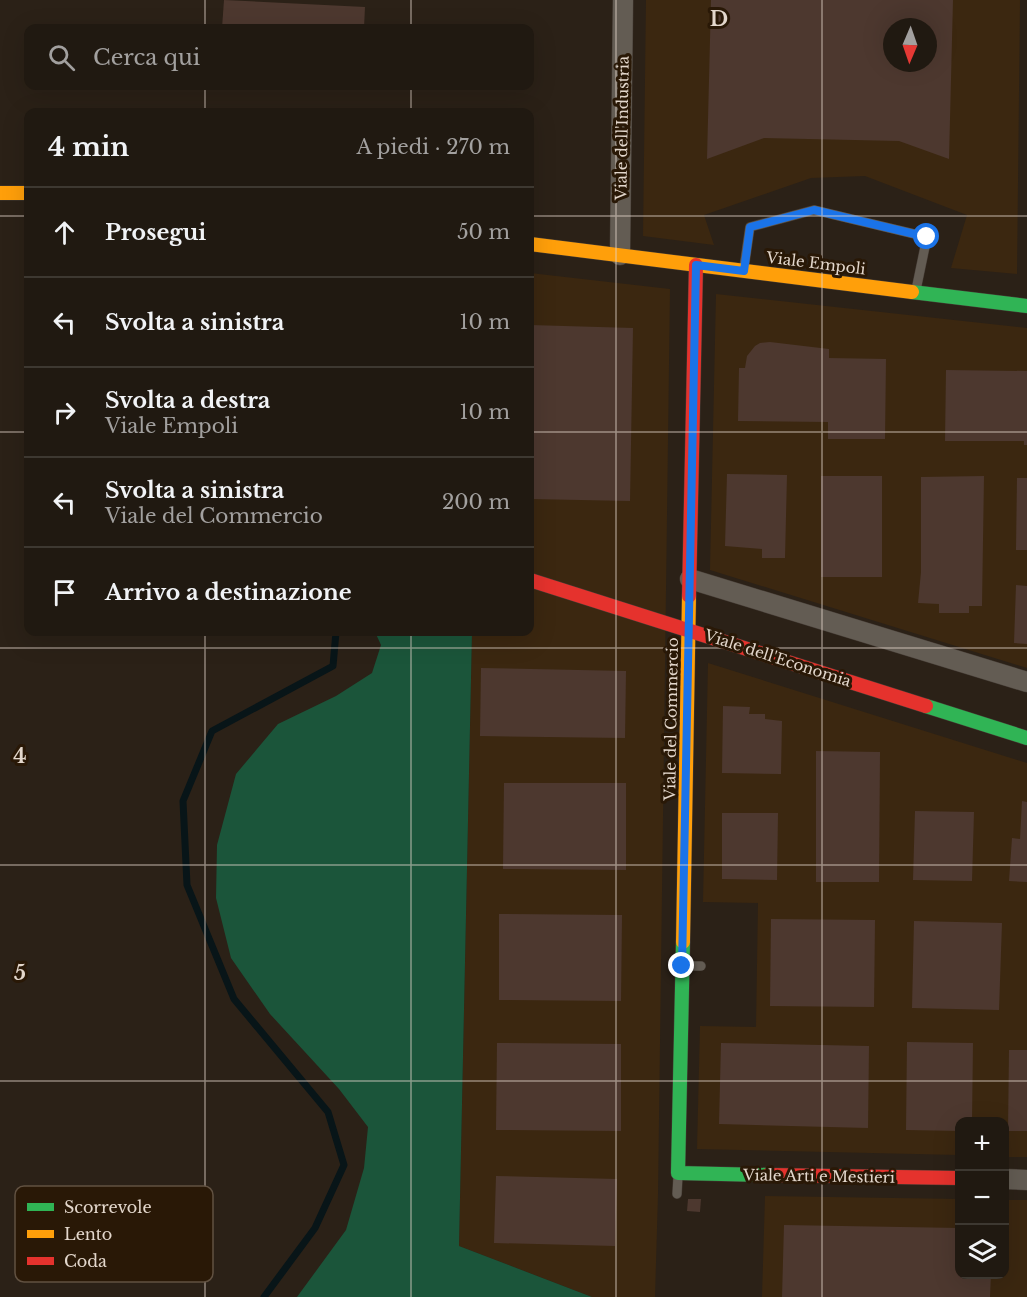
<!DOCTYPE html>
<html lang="it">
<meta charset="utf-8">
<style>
body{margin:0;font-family:"Libre Baskerville",serif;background:#28221a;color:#f1f3f6}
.controls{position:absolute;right:18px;bottom:18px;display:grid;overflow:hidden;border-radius:12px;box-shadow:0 6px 24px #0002}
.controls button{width:54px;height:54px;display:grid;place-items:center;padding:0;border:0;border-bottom:2px solid #3d3831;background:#201911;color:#f1f3f6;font:30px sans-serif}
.compass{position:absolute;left:883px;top:18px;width:54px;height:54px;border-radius:50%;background:#201911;box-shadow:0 6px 24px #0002;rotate:182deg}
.stop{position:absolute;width:18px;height:18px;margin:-14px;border:4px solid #1a73e8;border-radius:50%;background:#fff}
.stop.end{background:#1a73e8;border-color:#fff;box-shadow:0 2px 6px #0008}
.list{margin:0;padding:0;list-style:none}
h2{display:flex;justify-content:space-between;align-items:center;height:78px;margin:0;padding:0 24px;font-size:26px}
h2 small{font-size:20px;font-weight:400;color:#a2a09f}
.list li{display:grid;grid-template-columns:39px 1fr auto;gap:18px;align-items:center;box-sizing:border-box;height:90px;padding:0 24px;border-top:2px solid #3d3831}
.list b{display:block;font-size:22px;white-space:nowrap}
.list p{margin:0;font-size:20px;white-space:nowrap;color:#a2a09f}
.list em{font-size:20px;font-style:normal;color:#a2a09f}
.icon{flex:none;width:33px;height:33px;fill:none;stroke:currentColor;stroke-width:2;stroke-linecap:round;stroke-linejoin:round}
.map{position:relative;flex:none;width:1027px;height:1297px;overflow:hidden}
.search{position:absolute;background:#201911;box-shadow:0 6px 24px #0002;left:24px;top:24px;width:510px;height:66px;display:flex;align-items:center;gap:15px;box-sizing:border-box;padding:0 21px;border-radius:12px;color:#a2a09f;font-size:22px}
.panel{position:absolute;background:#201911;box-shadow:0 6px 24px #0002;left:24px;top:108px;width:510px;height:528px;border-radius:12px}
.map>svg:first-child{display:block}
</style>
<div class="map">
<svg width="1027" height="1297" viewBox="0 0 1027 1297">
<rect width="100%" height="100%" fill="#2b2117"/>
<g fill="#3b2710" fill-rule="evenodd">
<path d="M646,0H1020L1017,274L951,268L967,215L865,176L811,178L704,215L714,245L643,236ZM892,27H928V63H892Z"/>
<polygon points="530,273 670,289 658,1194 655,1297 592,1297 459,1246 472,632 530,632"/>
<polygon points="716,294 1027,328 1027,668 710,570"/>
<polygon points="708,663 1027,763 1027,1157 1005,1157 1004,1122 960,1122 959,1155 697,1149 700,1026 756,1027 758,903 703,902"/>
<polygon points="765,1196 959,1199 960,1274 1004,1274 1005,1200 1027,1200 1027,1297 762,1297"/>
</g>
<polygon fill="#1b553a" points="375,632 472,632 459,1246 592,1297 297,1297 346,1230 364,1168 368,1127 339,1089 270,1014 231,958 216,898 217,845 236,774 278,724 336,696 372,673 381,645"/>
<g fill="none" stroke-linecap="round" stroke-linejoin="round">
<polyline stroke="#081518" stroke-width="7" points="264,1297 315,1228 344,1165 328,1112 234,999 187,885 183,801 212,731 333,666 336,632"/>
</g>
<g fill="#4d382f" fill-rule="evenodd">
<polygon points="224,0 365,7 364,28 222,28"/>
<path d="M711,0H953L949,159L899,141L764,138L707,159ZM892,27H928V63H892Z"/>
<polygon points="530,325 633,328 630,501 530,499"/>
<polygon points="770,342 829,349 829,358 886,359 885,439 828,439 828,422 738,421 739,368 745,368 747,356 755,346 760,343"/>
<polygon points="946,370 1027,371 1027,445 1024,445 1024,441 945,441"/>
<polygon points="727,474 787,475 785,558 762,558 762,549 725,546"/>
<rect x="821" y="476" width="61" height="101"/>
<polygon points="984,476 982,606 969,606 969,613 939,613 939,604 918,603 921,572 921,477"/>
<polygon points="1017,478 1027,478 1027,550 1016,550"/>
<polygon points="1016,585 1027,586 1027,644 1014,643"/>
<polygon points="481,668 626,671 625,738 480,736"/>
<polygon points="723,706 750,707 749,714 765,714 765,719 782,721 781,774 722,773"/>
<polygon points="816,751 880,752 879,882 816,882"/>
<polygon points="504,783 626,783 626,870 503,869"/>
<polygon points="1022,801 1027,802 1027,882 1009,881 1012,838 1020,839"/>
<polygon points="915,811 974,812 972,881 913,880"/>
<polygon points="722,813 778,813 777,880 722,879"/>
<polygon points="499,914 622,915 621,1001 499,1000"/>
<polygon points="771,919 875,920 874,1007 770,1006"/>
<polygon points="914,921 1002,923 999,1010 912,1008"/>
<polygon points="907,1042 973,1043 972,1122 960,1122 960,1131 906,1130"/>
<polygon points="497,1043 621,1044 621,1131 496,1130"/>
<polygon points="721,1043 869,1046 868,1128 719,1124"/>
<polygon points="1009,1050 1027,1050 1027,1131 1008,1131"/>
<polygon points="496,1176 617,1179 615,1246 494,1243"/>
<polygon points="688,1199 701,1199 700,1212 687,1211"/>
<polygon points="784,1225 960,1228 960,1274 991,1274 990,1297 782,1297"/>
</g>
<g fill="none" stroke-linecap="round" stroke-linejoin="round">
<g stroke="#453c35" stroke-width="10">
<g id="lane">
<polyline points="744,268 750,227 814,210 927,237 916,290"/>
<polyline points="684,966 701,966"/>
<polyline points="677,1194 678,1176"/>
</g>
</g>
<g stroke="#453c35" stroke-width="21">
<g id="street">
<polyline points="620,255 623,0"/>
<polyline points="690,579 1027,682"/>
<polyline points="1004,1179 1027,1180"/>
</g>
</g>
<g stroke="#453c35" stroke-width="15">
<g id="fast">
<polyline points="912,292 1027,306"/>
<polyline points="926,706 1027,738"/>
<polyline points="683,942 678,1173 768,1175"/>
</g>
</g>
<g stroke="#453c35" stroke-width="15">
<g id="slow">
<polyline points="0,193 28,193"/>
<polyline points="530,244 912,292"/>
<polyline points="683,942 689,596"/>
</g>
</g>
<g stroke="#453c35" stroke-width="15">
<g id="jam">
<polyline points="530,580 926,706"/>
<polyline points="689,596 696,265"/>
<polyline points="768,1175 960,1178"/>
</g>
</g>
<use href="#lane" stroke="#635c53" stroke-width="9"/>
<use href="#street" stroke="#635c53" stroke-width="20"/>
<use href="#fast" stroke="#30b455" stroke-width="14"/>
<use href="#slow" stroke="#ff9f0a" stroke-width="14"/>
<use href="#jam" stroke="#e5322d" stroke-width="14"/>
</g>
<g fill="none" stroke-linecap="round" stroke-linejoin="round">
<polyline stroke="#1a73e8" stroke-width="8" points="682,966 696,265 744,271 750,227 814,210 927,237"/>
</g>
<path fill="none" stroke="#e3d7cc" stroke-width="1.5" stroke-opacity="0.55" d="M205,0V28M411,0V28M616,0V1297M822,0V1297M205,86V112M411,86V112M0,216H28M530,216H1027M0,432H28M530,432H1027M205,632V1297M411,632V1297M0,648H1027M0,865H1027M0,1081H1027"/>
<g text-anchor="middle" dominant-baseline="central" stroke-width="6" stroke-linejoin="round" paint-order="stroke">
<g font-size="15" fill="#e3d7cc" stroke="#291806">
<text transform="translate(622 128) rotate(-89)">Viale dell'Industria</text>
<text transform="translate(816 263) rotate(7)">Viale Empoli</text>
<text transform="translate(778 658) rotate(18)">Viale dell'Economia</text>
<text transform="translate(671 719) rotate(-89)">Viale del Commercio</text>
<text transform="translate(819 1176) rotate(1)">Viale Arti e Mestieri</text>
</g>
</g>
<rect x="15" y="1186" width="198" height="96" rx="9" fill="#291806" stroke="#615141" stroke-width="1.5"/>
<rect x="27" y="1203" width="27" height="8" fill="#30b455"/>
<rect x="27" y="1230" width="27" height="8" fill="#ff9f0a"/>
<rect x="27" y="1257" width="27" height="8" fill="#e5322d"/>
<g font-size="16" fill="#e3d7cc">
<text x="64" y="1213">Scorrevole</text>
<text x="64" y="1240">Lento</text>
<text x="64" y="1267">Coda</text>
</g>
<g font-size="20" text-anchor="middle" font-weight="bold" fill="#e3d7cc" stroke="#291806" stroke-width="6" stroke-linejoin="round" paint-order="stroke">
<text x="719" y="26">D</text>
<text x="20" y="763">4</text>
<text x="20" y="980">5</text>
</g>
</svg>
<div class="controls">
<button>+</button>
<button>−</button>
<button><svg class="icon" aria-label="layers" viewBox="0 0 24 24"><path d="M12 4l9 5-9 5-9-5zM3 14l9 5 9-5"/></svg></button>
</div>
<svg class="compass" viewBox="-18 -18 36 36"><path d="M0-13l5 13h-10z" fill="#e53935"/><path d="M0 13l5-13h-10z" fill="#a2a09f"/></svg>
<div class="stop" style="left:927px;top:237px"></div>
<div class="stop end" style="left:682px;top:966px"></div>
<div class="search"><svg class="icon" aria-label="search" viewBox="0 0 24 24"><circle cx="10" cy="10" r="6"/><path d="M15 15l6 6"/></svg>Cerca qui</div>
<section class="panel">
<h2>4 min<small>A piedi · 270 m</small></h2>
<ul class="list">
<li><svg class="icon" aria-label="ahead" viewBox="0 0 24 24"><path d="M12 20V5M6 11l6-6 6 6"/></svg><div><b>Prosegui</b></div><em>50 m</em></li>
<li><svg class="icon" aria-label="left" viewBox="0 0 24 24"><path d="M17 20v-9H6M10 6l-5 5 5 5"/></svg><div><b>Svolta a sinistra</b></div><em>10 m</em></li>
<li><svg class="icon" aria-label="right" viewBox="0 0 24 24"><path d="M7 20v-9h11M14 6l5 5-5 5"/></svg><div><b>Svolta a destra</b><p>Viale Empoli</p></div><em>10 m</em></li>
<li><svg class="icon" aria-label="left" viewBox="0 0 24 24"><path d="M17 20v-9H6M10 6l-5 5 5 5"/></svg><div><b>Svolta a sinistra</b><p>Viale del Commercio</p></div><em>200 m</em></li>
<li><svg class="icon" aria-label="arrive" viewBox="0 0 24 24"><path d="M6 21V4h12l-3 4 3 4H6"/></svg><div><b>Arrivo a destinazione</b></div></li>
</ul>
</section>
</div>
